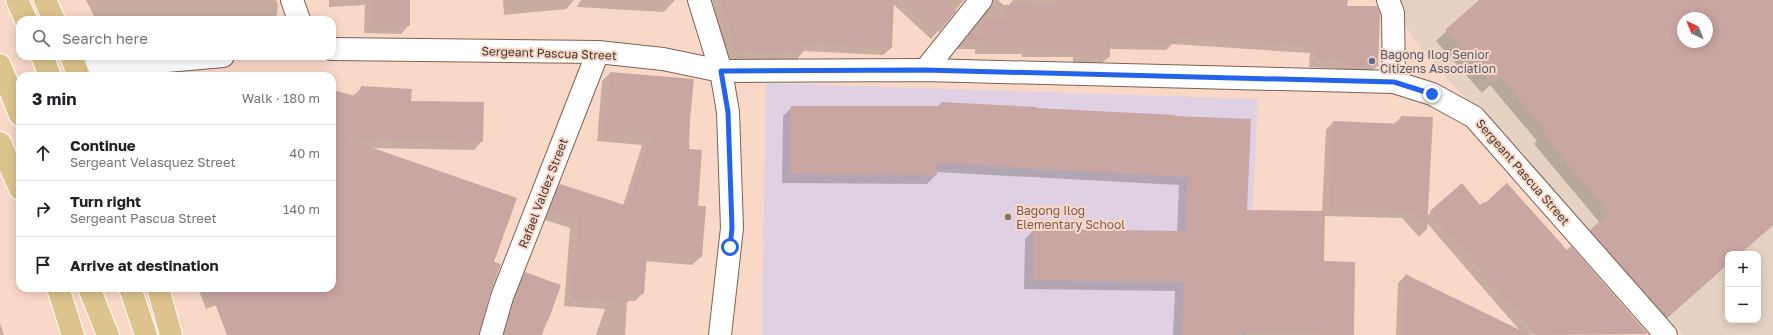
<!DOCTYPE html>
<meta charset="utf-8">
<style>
body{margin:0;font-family:"Golos Text",sans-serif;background:#f2f2f2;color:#202124}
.controls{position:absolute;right:12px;bottom:12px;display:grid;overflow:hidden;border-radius:8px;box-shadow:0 2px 10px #0003}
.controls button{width:36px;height:36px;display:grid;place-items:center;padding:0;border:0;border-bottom:1px solid #e0e0e0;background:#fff;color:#202124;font:20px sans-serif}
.compass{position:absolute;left:1677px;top:12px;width:36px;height:36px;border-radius:50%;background:#fff;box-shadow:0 2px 10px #0003;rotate:317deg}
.stop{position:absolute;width:12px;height:12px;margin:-9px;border:3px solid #2563eb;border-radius:50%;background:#fff}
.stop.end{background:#2563eb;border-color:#fff;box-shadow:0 1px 4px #0008}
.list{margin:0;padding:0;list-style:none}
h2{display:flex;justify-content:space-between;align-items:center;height:52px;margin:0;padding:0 16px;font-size:17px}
h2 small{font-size:13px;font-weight:400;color:#757577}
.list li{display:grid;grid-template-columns:26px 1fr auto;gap:12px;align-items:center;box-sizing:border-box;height:56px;padding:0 16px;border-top:1px solid #e0e0e0}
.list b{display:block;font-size:15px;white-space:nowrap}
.list p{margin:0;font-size:13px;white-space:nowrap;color:#757577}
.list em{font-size:13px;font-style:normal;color:#757577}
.icon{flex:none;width:22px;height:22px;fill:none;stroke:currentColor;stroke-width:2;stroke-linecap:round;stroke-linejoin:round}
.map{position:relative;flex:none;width:1773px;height:335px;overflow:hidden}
.search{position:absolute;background:#fff;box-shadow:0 2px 10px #0003;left:16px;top:16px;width:320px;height:44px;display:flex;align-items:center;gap:10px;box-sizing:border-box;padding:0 14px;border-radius:12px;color:#757577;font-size:15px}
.panel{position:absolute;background:#fff;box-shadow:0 2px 10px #0003;left:16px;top:72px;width:320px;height:220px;border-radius:12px}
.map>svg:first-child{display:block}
</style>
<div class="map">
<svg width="1773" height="335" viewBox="0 0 1773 335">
<rect width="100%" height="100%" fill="#f9d8c7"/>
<path fill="#e5d2c3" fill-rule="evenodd" d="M1399,0H1773V335H1684L1434,64L1415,41L1401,18ZM1683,18H1707V42H1683ZM1728,254H1758V320H1728Z"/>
<polygon fill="#dfd0e3" points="766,83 1258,99 1246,335 762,335"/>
<g fill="#0003" fill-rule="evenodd">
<polygon points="86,0 276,0 278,5 276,20 96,20"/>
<polygon points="329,0 409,0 409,25 401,34 364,33 365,5 329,7"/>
<polygon points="503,0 574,0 566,9 504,15"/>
<polygon points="581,0 675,0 664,12 577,7"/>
<polygon points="712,0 964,0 931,39 892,3 891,48 883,55 804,51 797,59 753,61 727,58"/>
<polygon points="983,0 998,0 1007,8 1013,0 1347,0 1346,7 1377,66 1370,73 1344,73 1344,69 1309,67 1310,53 1172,44 1166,50 1109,49 1109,57 1101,64 1073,64 1073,57 1022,57 1022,54 975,54 975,49 957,49 983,16 986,10"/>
<path d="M1481,0H1773V225L1740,254H1728V264L1657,327L1581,240L1600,223L1534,144L1537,141L1490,85L1482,93L1436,41ZM1683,18H1707V42H1683Z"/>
<polygon points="610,73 689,119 688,150 697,206 701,257 692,265 645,261 643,293 635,301 627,301 625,335 596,335 605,309 564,306 570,228 542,219 552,194 560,185 623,206 642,145 597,141 602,81"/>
<polygon points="362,87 410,102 482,141 474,150 369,148 493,262 489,293 478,335 249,335 247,294 206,309 198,288 332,288 332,100 353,96"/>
<polygon points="942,103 1174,116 1246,211 1322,212 1326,130 1333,122 1394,124 1401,117 1427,216 1462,185 1480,206 1567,251 1647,334 1396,335 1398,283 1405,276 1521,332 1426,222 1426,230 1419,237 1402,218 1324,216 1323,262 1353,335 1134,335 1173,335 1175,291 1024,289 1025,239 1034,230 1177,232 1179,185 936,172 936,175 927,184 782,183 783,116 792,107 937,107"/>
<polygon points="525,274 560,286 542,335 498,335 517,282"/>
<polygon points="0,323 4,335 0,335"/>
</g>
<g fill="#caa6a3" fill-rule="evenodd">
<polygon points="372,0 410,0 410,26 372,25"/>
<polygon points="721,0 894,0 892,48 805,43 805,51 762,53 735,50"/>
<polygon points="905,0 944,0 956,11 939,32"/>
<polygon points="1056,0 1348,0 1347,6 1377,6 1380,13 1378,66 1351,66 1351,61 1316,59 1317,46 1175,36 1175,43 1110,41 1110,57 1080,56 1080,50 1030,49 1030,47 983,46 983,42 964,42 974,29 982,37 982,20 1004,19 1004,5 1062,4"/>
<path d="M1479,0H1773V225L1740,254H1728V264L1667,317L1590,230L1609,213L1543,134L1546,131L1500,76L1492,83L1445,30ZM1683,18H1707V42H1683Z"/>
<polygon points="610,72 694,79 690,119 689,149 702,150 698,206 706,206 702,257 647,253 644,294 629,293 628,302 572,298 578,220 549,211 560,184 628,206 650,137 605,134"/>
<polygon points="361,86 412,89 411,101 484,102 483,142 347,139 517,198 494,262 501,264 490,294 479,335 227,335 209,288 332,288 332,90 359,97"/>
<polygon points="941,102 1036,107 1036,108 1175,115 1175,116 1251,119 1247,210 1325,211 1324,261 1355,262 1354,335 1324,335 1324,333 1242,332 1242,335 1182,335 1184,282 1033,280 1033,229 1186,231 1188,177 937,163 937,175 790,174 791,106 941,106"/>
<polygon points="1401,116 1433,117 1427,230 1410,211 1329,208 1333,121 1401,124"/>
<polygon points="1462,183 1480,205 1484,202 1485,203 1507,183 1567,250 1571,246 1648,334 1537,335 1430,211"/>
<polygon points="525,272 561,285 548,321 546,321 541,335 504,335 514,301"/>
<polygon points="1405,274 1444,293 1530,335 1402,335"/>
</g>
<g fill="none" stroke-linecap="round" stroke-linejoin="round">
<g stroke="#7e6253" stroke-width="24">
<g id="minor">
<polyline points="292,0 299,20"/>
<polyline points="699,0 721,71 728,112 732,228 720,335"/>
<polyline points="1388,0 1393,13 1394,82"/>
<polyline points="332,49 598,52 663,59 721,71 925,70 1394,82 1432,94 1474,117 1666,335"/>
<polyline points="76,69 223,56"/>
<polyline points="925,70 981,0"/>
<polyline points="491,335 502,297 598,52"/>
</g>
</g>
<g stroke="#fff" stroke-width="24">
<g id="major">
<polyline points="17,0 26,20"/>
<polyline points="45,0 54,20"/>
<polyline points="42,56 50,76"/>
<polyline points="71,56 79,76"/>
<polyline points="0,65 20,115"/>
<polyline points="0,143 20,189"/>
<polyline points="58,288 73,335"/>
<polyline points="89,288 108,335"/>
<polyline points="130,288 146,335"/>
<polyline points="158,288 171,335"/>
</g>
</g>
<use href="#minor" stroke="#fff" stroke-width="22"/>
<use href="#major" stroke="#dcc48c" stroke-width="22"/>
</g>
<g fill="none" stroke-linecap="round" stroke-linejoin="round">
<polyline stroke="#2563eb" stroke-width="5" points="730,247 732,228 728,112 721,71 924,70 1394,82 1432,94"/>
</g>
<circle fill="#5c6f8a" stroke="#f9d8c7" stroke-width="1.5" cx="1372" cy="61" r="4"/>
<circle fill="#8d6e63" stroke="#f9d8c7" stroke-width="1.5" cx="1008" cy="217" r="4"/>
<g text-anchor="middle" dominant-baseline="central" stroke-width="4" stroke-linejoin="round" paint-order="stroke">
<g font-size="12" fill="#453832" stroke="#f9d8c7">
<text transform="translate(549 53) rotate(2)">Sergeant Pascua Street</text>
<text transform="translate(1523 172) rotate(49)">Sergeant Pascua Street</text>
<text transform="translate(543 193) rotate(-69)">Rafael Valdez Street</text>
</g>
<g font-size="12" fill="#4e5e75" stroke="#f9d8c7" text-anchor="start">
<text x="1380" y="54">Bagong Ilog Senior<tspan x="1380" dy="14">Citizens Association</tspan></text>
</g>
<g font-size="12" fill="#785e54" stroke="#f9d8c7" text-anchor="start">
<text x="1016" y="210">Bagong Ilog<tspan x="1016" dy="14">Elementary School</tspan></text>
</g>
</g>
</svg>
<div class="controls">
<button>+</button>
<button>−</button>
</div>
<svg class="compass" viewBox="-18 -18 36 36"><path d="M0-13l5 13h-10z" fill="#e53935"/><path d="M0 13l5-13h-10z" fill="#757577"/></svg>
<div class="stop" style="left:730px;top:247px"></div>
<div class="stop end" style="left:1432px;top:94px"></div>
<div class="search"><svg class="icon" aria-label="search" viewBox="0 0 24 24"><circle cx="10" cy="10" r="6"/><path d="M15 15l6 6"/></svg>Search here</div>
<section class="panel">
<h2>3 min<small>Walk · 180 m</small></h2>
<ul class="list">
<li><svg class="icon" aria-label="ahead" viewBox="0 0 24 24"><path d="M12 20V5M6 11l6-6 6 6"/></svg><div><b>Continue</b><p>Sergeant Velasquez Street</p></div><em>40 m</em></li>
<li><svg class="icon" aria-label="right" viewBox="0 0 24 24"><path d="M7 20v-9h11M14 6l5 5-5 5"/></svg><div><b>Turn right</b><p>Sergeant Pascua Street</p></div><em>140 m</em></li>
<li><svg class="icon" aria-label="arrive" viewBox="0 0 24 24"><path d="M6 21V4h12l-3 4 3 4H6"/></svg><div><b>Arrive at destination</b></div></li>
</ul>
</section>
</div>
